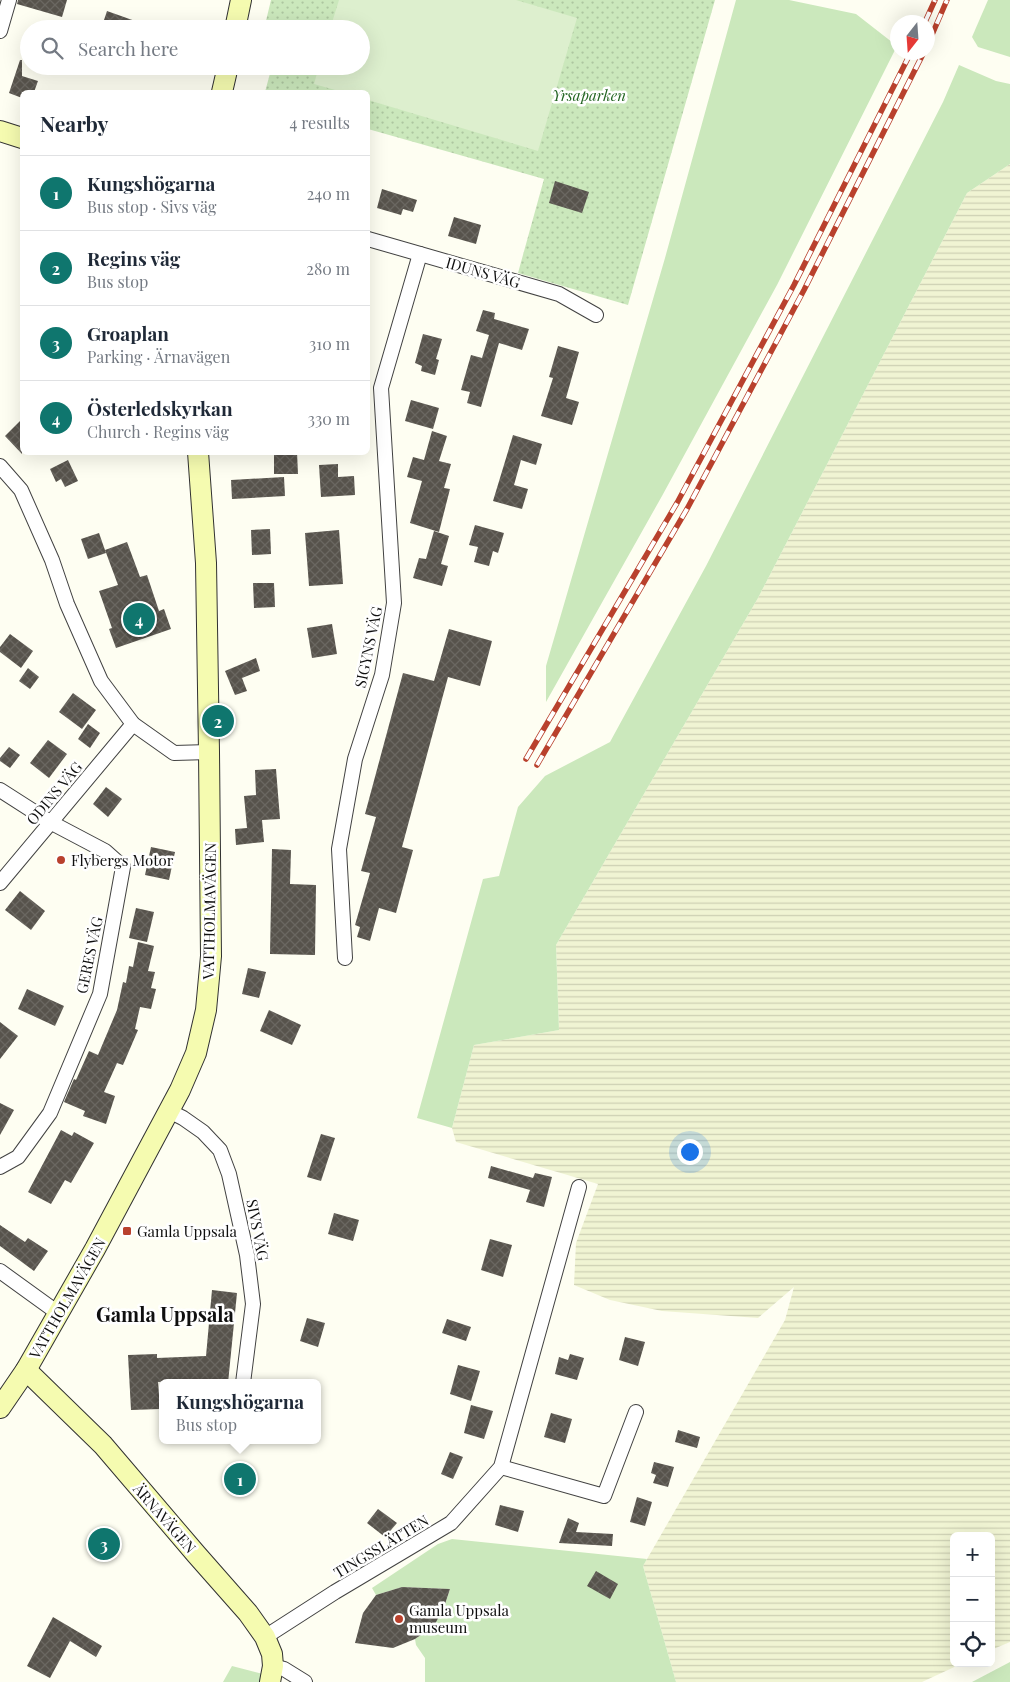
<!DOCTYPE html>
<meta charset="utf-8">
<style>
body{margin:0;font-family:"Playfair Display",serif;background:#f2f2f3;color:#1f2937}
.controls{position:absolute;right:15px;bottom:15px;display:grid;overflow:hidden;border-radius:8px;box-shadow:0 5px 20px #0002}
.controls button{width:45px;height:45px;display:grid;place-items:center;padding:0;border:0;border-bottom:1px solid #e0e1e3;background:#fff;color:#1f2937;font:25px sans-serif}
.compass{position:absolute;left:890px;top:15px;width:45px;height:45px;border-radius:50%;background:#fff;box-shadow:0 5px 20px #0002;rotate:197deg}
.you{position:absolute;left:689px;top:1151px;width:18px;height:18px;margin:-12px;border:4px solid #fff;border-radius:50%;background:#1a73e8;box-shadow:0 0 0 8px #1a73e833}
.badge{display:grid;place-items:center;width:32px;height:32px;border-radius:50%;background:#0f766e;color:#fff;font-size:16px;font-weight:700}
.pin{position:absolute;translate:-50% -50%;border:2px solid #fff;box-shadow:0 1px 5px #0006}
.popup{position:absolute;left:159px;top:1379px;width:162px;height:65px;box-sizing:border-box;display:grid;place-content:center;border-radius:8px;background:#fff;filter:drop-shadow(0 1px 4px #0005);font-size:16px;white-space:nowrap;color:#747a83}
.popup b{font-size:19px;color:#1f2937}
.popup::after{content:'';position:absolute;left:50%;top:100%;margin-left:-10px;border:10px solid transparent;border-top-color:#fff}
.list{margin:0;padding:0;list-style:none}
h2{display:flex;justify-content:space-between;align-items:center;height:65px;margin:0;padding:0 20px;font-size:21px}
h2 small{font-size:16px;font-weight:400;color:#747a83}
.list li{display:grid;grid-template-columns:32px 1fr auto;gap:15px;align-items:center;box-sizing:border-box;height:75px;padding:0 20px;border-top:1px solid #e0e1e3}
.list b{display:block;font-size:19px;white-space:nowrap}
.list p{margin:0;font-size:16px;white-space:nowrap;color:#747a83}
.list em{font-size:16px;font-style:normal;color:#747a83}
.icon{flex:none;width:28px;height:28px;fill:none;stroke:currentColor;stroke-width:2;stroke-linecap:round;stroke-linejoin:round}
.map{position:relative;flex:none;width:1010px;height:1682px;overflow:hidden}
.search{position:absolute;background:#fff;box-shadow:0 5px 20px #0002;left:20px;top:20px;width:350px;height:55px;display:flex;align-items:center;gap:12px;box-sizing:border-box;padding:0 18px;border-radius:28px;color:#747a83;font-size:19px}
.panel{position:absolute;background:#fff;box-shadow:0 5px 20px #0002;left:20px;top:90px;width:350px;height:365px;border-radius:8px}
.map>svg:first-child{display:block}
</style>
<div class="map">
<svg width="1010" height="1682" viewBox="0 0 1010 1682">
<defs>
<pattern id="farmland-rules" width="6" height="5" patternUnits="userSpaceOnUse" patternTransform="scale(1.25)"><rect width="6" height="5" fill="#f0f4d3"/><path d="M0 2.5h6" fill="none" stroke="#cdd0b4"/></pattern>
<pattern id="park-dots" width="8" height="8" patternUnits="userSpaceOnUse" patternTransform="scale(1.25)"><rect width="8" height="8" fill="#cbe8bc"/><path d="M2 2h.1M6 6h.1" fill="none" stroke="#adc6a0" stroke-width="1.8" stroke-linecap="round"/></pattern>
<pattern id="building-cross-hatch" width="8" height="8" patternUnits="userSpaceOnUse" patternTransform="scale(1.25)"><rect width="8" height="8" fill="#57534c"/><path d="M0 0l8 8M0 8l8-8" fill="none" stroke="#6a6761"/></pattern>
</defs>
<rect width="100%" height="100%" fill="#fefef2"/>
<polygon fill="url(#farmland-rules)" points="1010,164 1010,1642 991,1650 991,1536 954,1536 954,1663 963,1663 922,1682 676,1682 643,1566 785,1320 794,1287 758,1318 662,1311 610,1300 574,1285 576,1243 598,1184 456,1142 452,1128 474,1045 559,1030 556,945 758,598 967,193"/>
<g fill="#cbe8bc">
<polygon points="736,0 789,0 856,14 897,46 777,285 662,496 546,702 546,666 665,258"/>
<polygon points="988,0 1010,0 1010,57 978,47 972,37"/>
<polygon points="959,65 996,81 1010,84 1010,164 967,193 758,598 556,945 559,1030 474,1045 452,1128 417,1118 483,879 499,876 518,807 545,776 610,742 706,566 943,102"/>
<path d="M452,1539L647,1559L643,1566L676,1682H425V1658L416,1645L415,1639C439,1623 441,1617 450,1589L402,1587L376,1595L372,1588L438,1544Z"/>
<polygon points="1010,1662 1010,1682 972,1682"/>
<polygon points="232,1666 263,1674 261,1682 223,1682"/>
</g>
<polygon fill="url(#park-dots)" points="271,0 715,0 628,305 518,273 544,179 368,129 368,92 265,92 272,66 361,66 361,29 264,29"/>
<polygon fill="#ddefce" points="339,0 516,0 577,18 538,151 368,100 368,92 342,92 314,84 319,66 361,66 361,29 330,29"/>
<g fill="url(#building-cross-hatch)">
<polygon points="18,0 67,0 62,17 17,4"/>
<polygon points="107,11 152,27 151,29 101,29"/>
<polygon points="20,60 22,60 22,76 38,81 34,92 22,92 22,98 9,93"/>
<polygon points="555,181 589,192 582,213 549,203"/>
<polygon points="382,189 417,200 413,212 403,209 401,215 377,208"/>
<polygon points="454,217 481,225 476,244 448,236"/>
<polygon points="483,310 495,313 494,319 529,329 522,350 499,343 481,407 467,403 470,392 461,390 471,355 482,358 489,335 476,331"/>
<polygon points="423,334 442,339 436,359 439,360 435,375 421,371 422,366 415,363"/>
<polygon points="558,346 579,352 566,398 579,402 572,425 541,416 553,378 549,377"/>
<polygon points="411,400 439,408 433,429 405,421"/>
<polygon points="22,419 22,454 5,436"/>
<polygon points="432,431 447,436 439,461 451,464 444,488 450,489 439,532 410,523 422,481 407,477 413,457 424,460"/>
<polygon points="513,435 542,444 536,465 521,460 514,485 528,489 522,509 493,501"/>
<polygon points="274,452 297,452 298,474 274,474"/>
<polygon points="68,460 78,481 65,487 61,479 56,482 50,469"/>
<polygon points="338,464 338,477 354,476 355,495 321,497 319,465"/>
<polygon points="284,477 285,496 232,499 231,480"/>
<polygon points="475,525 504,533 498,553 493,551 489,566 474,562 478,547 469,545"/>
<polygon points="270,529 271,554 252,555 251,530"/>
<polygon points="339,530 343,584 309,586 305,533"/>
<polygon points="434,531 449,536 441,564 448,566 442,586 413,578 419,558 426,559"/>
<polygon points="99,533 106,553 88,559 81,539"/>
<polygon points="127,542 140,577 147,575 159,611 164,609 171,629 116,648 109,629 112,628 99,591 118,585 105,550"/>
<polygon points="253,583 274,583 275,607 254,608"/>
<polygon points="332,624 337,654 312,658 307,628"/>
<polygon points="449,629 492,641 480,686 448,677 402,847 413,850 396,913 379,908 370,941 357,937 360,927 355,925 370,873 361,871 376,817 365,814 403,673 434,681"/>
<polygon points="10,634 33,651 21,668 0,652 0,647"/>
<polygon points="256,658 260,671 242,678 247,691 235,695 225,671"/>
<polygon points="28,668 39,677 30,689 19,681"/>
<polygon points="73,693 96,710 82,729 59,712"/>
<polygon points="88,724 100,733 90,748 78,739"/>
<polygon points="48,740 67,754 49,778 30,763"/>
<polygon points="9,747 20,755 10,768 0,761 0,758"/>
<polygon points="276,769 280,819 262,820 264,842 236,845 235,829 247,828 244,796 256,795 255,770"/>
<polygon points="106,787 122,799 108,817 93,804"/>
<polygon points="151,847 175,852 169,880 145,875"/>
<polygon points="272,849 291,850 290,884 316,885 315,955 270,954"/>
<polygon points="20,891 45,911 31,930 5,910"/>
<polygon points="136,908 154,912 147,942 129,938"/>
<polygon points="138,942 154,946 148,971 155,972 151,988 156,989 151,1009 140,1007 135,1029 138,1030 123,1065 117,1063 104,1092 115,1096 106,1124 83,1116 85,1111 64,1102 74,1079 76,1080 89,1051 98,1055 117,1010 123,982 126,983 129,966 133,967"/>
<polygon points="248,968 266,972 259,998 242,994"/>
<polygon points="27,989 64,1006 55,1026 18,1009"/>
<polygon points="269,1010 301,1025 292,1045 260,1031"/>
<polygon points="0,1022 18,1036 0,1059"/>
<polygon points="0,1103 14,1110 0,1135"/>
<polygon points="61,1130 72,1136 74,1132 94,1143 71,1183 65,1180 51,1204 28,1192"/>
<polygon points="321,1134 335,1138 321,1181 307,1177"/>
<polygon points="491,1166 533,1178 535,1173 552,1177 544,1207 526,1202 530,1190 488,1178"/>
<polygon points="334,1213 359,1220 353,1241 328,1234"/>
<polygon points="0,1225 25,1242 28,1238 48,1251 34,1271 0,1246"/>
<polygon points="490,1239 512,1245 503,1277 481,1270"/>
<polygon points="212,1290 237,1293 228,1383 204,1383 204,1380 158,1382 160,1409 131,1410 128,1355 157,1354 157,1358 206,1356"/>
<polygon points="307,1318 325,1323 318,1347 300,1341"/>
<polygon points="447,1319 471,1327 466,1341 442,1333"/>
<polygon points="625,1337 645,1342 638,1366 619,1360"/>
<polygon points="570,1354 584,1358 577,1380 555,1374 559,1357 568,1360"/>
<polygon points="458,1365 480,1371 471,1401 450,1394"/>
<polygon points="471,1405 493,1411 484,1439 464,1433"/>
<polygon points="551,1413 572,1419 565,1443 544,1437"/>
<polygon points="678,1430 700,1437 697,1448 675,1442"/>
<polygon points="450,1452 463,1457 453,1479 441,1474"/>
<polygon points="654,1462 674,1467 668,1487 653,1483 656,1475 651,1473"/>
<polygon points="637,1497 652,1502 645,1526 630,1522"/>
<polygon points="500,1505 524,1511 518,1532 495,1525"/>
<polygon points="378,1509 397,1523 385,1537 367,1523"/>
<polygon points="568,1518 579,1523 576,1532 613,1534 612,1546 559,1543"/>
<polygon points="596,1571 618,1584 610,1599 587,1586"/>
<polygon points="402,1587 450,1589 444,1607 434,1626 415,1639 393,1648 355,1643 363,1613 376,1595"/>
<polygon points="53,1617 102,1646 96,1657 70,1641 50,1678 27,1666"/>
</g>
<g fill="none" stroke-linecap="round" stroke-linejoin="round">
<g stroke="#424242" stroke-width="16">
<g id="street">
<polyline points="0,31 9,0"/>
<polyline points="368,239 559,294 596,315"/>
<polyline points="0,466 21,490 52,560 67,604 101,681 133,724 174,753 209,752"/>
<polyline points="0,790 50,822 105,851 123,867 100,994 50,1113 18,1157 0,1167"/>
<polyline points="0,883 133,724"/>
<polyline points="345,958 339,849 355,759 382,675 394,603 381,388 420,254"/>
<polyline points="169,1111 183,1118 203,1132 220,1150 229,1174 247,1255 253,1304 243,1383"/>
<polyline points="0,1271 58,1313"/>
<polyline points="501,1467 604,1496 636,1412"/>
<polyline points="265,1637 335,1592 451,1523 501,1467 579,1187"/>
<polyline points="273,1666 284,1669 305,1682"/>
</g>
</g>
<g stroke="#313131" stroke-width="22">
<g id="secondary">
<polyline points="235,29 241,0"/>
<polyline points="222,92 228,66"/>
<polyline points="0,131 22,138"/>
<polyline points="26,1370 103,1445 196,1554 248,1613 265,1637 272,1654 273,1666 270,1682"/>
<polyline points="0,1408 26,1370 95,1249 180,1090 196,1053 206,1010 211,956 209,752 206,563 198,452"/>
</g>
</g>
<use href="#street" stroke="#fff" stroke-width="14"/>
<use href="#secondary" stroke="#f5fbb0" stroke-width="20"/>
<g stroke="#b9412d" stroke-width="5.5">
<g id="rail">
<polyline points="925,22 935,0"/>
<polyline points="928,44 947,0"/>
<polyline points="526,759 677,503 794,285 911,52"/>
<polyline points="537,765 687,509 804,290 924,52"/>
</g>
</g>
<use href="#rail" stroke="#fff" stroke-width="4" stroke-dasharray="11" stroke-linecap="butt"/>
</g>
<g fill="#b9412d" stroke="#fff" stroke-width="2">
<circle cx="61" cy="860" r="5"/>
<rect x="122" y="1226" width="10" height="10" rx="2.5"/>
<circle cx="399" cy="1619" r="5"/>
</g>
<g text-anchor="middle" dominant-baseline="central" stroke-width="5" stroke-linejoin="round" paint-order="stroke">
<g font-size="15" font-style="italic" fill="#236522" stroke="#fff">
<text x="589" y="95">Yrsaparken</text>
</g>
<g font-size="15" fill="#0f0f0f" stroke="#fff">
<text transform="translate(483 272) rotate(16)">IDUNS VÄG</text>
<text transform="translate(368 647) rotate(-78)">SIGYNS VÄG</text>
<text transform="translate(54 793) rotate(-50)">ODINS VÄG</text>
<text transform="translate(209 911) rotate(-89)">VATTHOLMAVÄGEN</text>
<text transform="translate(89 955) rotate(-78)">GERES VÄG</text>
<text transform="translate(258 1230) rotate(79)">SIVS VÄG</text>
<text transform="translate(67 1298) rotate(-60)">VATTHOLMAVÄGEN</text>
<text transform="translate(165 1518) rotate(49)">ÄRNAVÄGEN</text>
<text transform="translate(381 1546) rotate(-31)">TINGSSLÄTTEN</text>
</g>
<g font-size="15" fill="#0f0f0f" stroke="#fff" text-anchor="start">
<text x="71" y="860">Flybergs Motor</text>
<text x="137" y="1231">Gamla Uppsala</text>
<text x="409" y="1610">Gamla Uppsala<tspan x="409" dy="17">museum</tspan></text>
</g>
<g font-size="20" font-weight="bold" fill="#0f0f0f" stroke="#fff">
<text x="165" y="1313">Gamla Uppsala</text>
</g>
</g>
</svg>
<div class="controls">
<button>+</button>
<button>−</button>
<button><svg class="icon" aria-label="locate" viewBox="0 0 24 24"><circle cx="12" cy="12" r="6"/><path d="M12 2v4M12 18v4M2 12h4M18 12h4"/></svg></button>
</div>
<svg class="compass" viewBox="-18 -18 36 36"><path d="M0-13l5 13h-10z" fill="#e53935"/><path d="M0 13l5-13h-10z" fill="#747a83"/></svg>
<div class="you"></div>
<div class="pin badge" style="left:240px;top:1479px">1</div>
<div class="popup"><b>Kungshögarna</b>Bus stop</div>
<div class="pin badge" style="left:218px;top:721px">2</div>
<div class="pin badge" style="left:104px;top:1544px">3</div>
<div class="pin badge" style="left:139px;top:619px">4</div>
<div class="search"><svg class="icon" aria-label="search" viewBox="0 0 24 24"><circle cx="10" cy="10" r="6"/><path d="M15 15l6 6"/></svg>Search here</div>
<section class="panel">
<h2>Nearby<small>4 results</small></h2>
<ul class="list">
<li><span class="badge">1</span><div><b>Kungshögarna</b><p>Bus stop · Sivs väg</p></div><em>240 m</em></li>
<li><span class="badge">2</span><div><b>Regins väg</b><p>Bus stop</p></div><em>280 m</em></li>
<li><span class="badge">3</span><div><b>Groaplan</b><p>Parking · Ärnavägen</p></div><em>310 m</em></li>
<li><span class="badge">4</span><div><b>Österledskyrkan</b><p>Church · Regins väg</p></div><em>330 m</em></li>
</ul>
</section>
</div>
